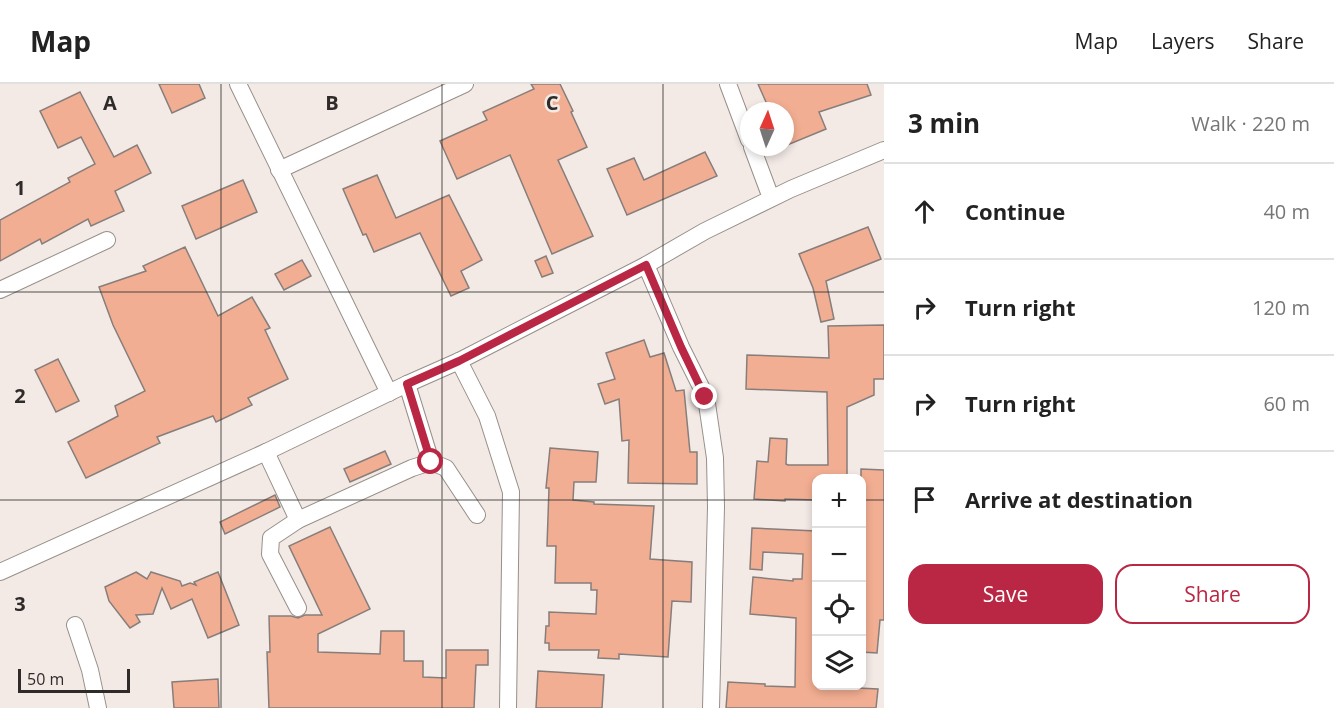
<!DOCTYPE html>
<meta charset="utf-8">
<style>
body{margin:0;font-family:"Open Sans",sans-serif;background:#f6f6f6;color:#222}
.controls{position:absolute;right:18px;bottom:18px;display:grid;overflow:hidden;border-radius:12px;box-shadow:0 3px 9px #0003}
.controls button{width:54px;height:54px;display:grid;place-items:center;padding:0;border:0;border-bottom:2px solid #e0e0e0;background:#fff;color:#222;font:30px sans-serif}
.compass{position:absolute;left:740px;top:18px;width:54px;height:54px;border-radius:50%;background:#fff;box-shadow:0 3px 9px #0003;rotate:3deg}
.scale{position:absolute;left:18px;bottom:15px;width:112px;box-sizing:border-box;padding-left:6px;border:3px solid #2e2b29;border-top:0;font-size:16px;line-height:21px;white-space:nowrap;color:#2e2b29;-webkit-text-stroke:4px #f3eae6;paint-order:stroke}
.stop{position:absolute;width:18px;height:18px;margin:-14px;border:4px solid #b92744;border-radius:50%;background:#fff}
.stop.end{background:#b92744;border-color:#fff;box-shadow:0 2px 6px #0008}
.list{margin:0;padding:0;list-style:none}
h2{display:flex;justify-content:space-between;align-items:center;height:78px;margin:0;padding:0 24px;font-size:26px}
h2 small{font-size:20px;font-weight:400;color:#767676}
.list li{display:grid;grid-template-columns:39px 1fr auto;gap:18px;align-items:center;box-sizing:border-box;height:96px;padding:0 24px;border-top:2px solid #e0e0e0}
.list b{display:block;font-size:22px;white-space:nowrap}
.list em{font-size:20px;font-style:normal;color:#767676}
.actions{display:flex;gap:12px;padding:18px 24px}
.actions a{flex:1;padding:14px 0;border:2px solid #b92744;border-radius:18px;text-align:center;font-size:21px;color:#b92744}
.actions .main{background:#b92744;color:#fff}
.icon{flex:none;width:33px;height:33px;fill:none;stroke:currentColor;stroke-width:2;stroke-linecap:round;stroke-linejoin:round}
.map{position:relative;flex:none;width:884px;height:624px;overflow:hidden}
header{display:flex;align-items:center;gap:36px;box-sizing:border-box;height:84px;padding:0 30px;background:#fff;border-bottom:2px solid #e0e0e0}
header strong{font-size:28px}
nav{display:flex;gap:33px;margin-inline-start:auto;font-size:21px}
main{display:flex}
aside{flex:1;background:#fff}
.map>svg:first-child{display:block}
</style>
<header>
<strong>Map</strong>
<nav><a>Map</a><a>Layers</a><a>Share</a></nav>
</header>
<main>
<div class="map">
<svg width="884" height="624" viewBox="0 0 884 624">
<rect width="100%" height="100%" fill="#f3eae6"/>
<g fill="#f2ae92" stroke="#877e7b" stroke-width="1.5">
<polygon points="159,0 199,0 205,14 172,29"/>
<polygon points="531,0 560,0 573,27 571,28 587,63 558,76 593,152 552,170 510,71 457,95 440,57 487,36 483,28 534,5"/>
<polygon points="758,0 867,0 871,11 819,28 826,45 785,62 785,27 770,27"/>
<polygon points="80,8 114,73 137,61 151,89 115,107 124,127 91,142 88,135 42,160 40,155 0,177 0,136 70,98 68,94 95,80 81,53 58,64 40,27"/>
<polygon points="705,68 717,92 627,131 607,85 634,74 644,96"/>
<polygon points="377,91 396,134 449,111 482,176 461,187 469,204 451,212 420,149 374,168 366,150 363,151 343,105"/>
<polygon points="243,96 257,128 196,155 182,122"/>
<polygon points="868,143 881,175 826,197 834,235 821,238 813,204 799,170"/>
<polygon points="185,163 218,232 252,213 270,244 265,246 288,295 248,314 252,321 216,338 213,332 157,353 160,359 86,394 68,358 118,332 115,322 145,307 113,241 99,203 146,187 143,182"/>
<polygon points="546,172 553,189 542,193 535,177"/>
<polygon points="302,176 311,192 284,206 275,190"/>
<polygon points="884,241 884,295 874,295 874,311 847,323 847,394 816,394 816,416 785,415 785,417 754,415 757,377 768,378 770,354 787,355 786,380 788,381 828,381 827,308 746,305 747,271 829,274 828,242"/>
<polygon points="644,256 650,273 664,269 676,307 684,306 690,368 697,368 697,400 628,399 629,356 622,357 619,315 605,320 598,300 615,295 606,269"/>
<polygon points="58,275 79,317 56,328 35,286"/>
<polygon points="550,364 598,368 596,398 574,398 573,416 594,418 594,420 654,422 650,475 692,478 691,518 672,517 668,573 619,570 619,575 598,574 599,566 549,566 549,559 545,559 546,542 549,542 549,528 596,530 597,506 591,506 591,499 555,499 556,462 547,462 549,404 546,404"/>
<polygon points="385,367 391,380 350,398 344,385"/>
<polygon points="861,385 884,386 884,536 880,536 877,569 861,568"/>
<polygon points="275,411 280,423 225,450 220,438"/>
<polygon points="330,443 370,525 318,550 318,568 380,570 381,547 404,547 404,577 423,577 423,593 446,594 446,566 488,566 488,581 476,581 474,624 269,624 267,568 270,568 269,532 291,532 298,534 305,531 322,531 289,462"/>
<polygon points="752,444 816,447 816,602 878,605 876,624 726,624 728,598 765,600 765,602 795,603 796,534 750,530 753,493 793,497 793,495 802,495 803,470 763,468 762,486 750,485"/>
<polygon points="136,488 147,495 151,488 180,497 182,502 190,499 196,501 194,498 218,488 239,541 208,554 192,515 171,525 162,504 153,530 136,531 140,538 130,544 109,517 105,503"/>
<polygon points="538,587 604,591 602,624 536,624"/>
<polygon points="218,595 219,624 174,624 172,598"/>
</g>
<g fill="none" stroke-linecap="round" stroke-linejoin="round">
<g stroke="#978f8a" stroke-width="18">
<g id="minor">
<polyline points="238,0 389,309"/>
<polyline points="728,0 749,56"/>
<polyline points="752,63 771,114"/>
<polyline points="279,86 465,0"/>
<polyline points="646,181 681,263 706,313 715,374 716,423 711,624"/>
<polyline points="0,206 107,156"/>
<polyline points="459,277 487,332 511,408 508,624"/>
<polyline points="407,300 431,378"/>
<polyline points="266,368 298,436"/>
<polyline points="0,488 266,368 407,300 459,277 646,181 705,147 791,105 884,66"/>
<polyline points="298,524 270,470 271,454 298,436 412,384 431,378 446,384 477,431"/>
<polyline points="75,541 90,586 98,624"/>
</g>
</g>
<use href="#minor" stroke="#fff" stroke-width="16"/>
</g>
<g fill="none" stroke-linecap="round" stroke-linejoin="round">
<polyline stroke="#b92744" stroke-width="8" points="431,378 407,300 459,277 646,181 681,263 705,313"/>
</g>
<path fill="none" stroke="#2e2b29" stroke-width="1.5" stroke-opacity="0.55" d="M221,0V624M442,0V624M663,0V624M0,208H884M0,416H816M862,416H884"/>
<g font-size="20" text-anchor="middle" font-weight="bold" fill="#2e2b29" stroke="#f3eae6" stroke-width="5" stroke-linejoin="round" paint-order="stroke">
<text x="110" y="26">A</text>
<text x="332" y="26">B</text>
<text x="552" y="26">C</text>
<text x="20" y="111">1</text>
<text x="20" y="319">2</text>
<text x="20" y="527">3</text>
</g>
</svg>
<div class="controls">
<button>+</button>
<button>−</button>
<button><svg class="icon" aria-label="locate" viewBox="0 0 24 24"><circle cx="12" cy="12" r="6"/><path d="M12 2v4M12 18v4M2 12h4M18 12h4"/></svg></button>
<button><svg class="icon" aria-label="layers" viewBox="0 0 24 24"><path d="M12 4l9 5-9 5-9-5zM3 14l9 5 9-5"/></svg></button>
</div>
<svg class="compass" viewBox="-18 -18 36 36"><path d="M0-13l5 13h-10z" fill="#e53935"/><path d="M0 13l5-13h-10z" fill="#767676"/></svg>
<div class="scale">50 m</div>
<div class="stop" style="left:431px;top:378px"></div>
<div class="stop end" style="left:705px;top:313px"></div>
</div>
<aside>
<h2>3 min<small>Walk · 220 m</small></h2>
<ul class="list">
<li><svg class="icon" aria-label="ahead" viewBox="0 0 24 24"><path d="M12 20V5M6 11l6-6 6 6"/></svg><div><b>Continue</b></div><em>40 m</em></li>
<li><svg class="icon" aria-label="right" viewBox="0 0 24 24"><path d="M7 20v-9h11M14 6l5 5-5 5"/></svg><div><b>Turn right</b></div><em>120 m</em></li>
<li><svg class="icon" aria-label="right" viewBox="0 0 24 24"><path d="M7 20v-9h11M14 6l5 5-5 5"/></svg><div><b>Turn right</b></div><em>60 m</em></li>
<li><svg class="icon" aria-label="arrive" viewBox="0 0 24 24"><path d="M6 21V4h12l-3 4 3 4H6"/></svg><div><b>Arrive at destination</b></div></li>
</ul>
<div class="actions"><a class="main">Save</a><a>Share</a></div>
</aside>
</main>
